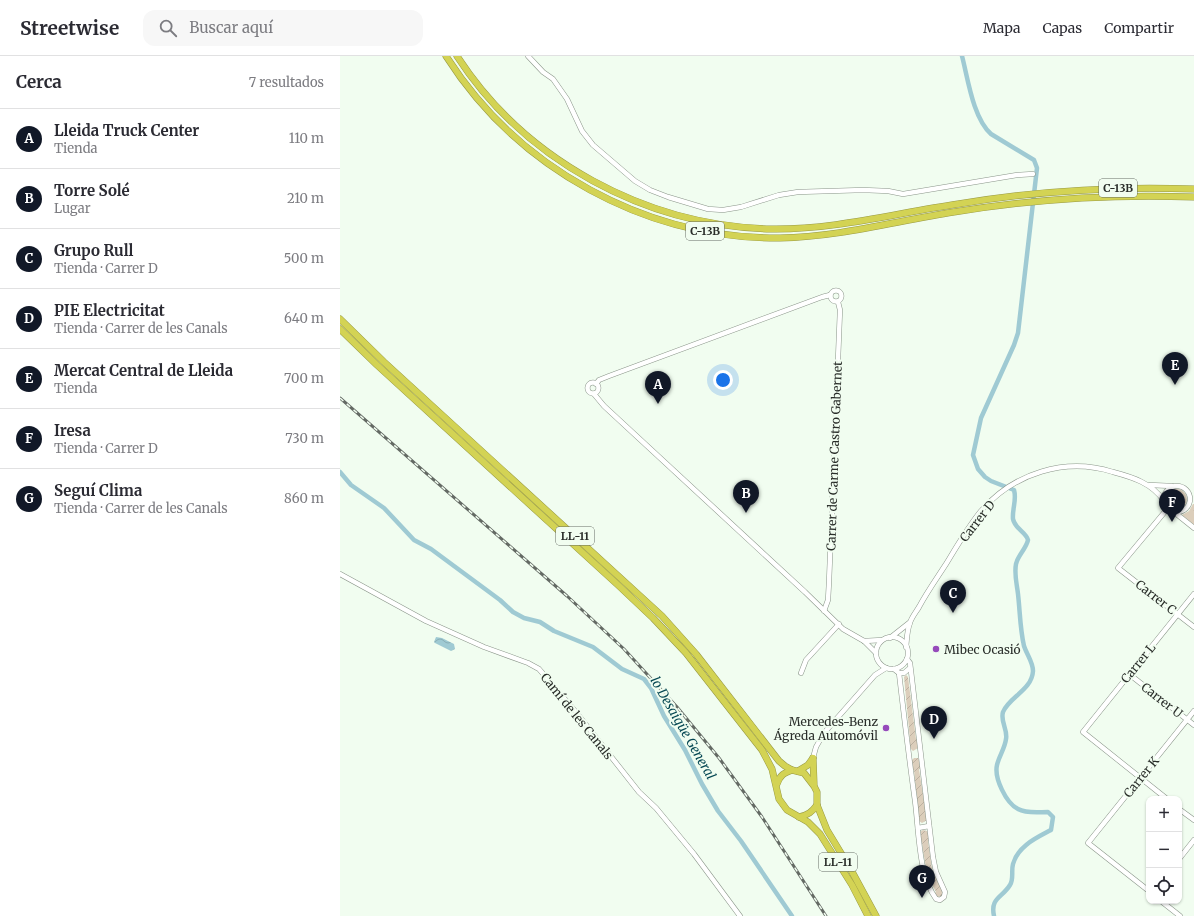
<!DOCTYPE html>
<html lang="es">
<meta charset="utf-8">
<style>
body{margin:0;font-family:Merriweather,serif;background:#f7f7f7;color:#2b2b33}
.controls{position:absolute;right:12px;bottom:12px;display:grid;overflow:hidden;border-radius:8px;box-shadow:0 1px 3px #0004}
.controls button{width:36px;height:36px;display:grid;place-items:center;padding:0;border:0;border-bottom:1px solid #e1e1e2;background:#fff;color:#2b2b33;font:20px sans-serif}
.you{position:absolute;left:383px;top:324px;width:14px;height:14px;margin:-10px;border:3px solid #fff;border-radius:50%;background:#1a73e8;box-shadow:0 0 0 6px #1a73e833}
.badge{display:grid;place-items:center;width:26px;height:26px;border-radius:50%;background:#111827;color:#fff;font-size:13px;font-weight:700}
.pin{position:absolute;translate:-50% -33px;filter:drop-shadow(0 1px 2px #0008)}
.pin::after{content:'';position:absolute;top:21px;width:14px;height:12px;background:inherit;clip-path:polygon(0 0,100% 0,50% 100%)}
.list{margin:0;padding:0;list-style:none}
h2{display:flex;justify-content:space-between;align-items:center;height:52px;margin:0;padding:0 16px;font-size:17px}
h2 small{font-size:13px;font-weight:400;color:#7c7c81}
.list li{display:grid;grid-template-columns:26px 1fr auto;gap:12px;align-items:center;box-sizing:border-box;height:60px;padding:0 16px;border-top:1px solid #e1e1e2}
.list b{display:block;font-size:15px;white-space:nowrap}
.list p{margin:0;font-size:13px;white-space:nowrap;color:#7c7c81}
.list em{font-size:13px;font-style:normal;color:#7c7c81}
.icon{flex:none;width:22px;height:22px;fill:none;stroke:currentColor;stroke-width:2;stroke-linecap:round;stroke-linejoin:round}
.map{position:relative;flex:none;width:854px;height:860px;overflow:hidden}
header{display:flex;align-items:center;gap:24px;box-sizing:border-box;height:56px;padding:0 20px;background:#fff;border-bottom:1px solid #e1e1e2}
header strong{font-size:19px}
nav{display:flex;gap:22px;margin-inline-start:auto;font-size:14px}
.search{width:280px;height:36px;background:#f7f7f7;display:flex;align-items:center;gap:10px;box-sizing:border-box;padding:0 14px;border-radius:12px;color:#7c7c81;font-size:15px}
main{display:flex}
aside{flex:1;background:#fff}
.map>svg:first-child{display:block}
</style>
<header>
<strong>Streetwise</strong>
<div class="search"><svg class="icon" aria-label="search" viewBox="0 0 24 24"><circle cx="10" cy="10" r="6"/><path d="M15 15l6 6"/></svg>Buscar aquí</div>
<nav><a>Mapa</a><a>Capas</a><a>Compartir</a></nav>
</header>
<main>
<aside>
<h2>Cerca<small>7 resultados</small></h2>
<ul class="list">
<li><span class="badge">A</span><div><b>Lleida Truck Center</b><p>Tienda</p></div><em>110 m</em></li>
<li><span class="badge">B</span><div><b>Torre Solé</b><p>Lugar</p></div><em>210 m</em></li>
<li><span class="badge">C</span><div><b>Grupo Rull</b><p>Tienda · Carrer D</p></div><em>500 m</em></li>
<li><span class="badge">D</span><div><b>PIE Electricitat</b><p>Tienda · Carrer de les Canals</p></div><em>640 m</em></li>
<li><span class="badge">E</span><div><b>Mercat Central de Lleida</b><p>Tienda</p></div><em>700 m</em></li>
<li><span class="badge">F</span><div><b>Iresa</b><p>Tienda · Carrer D</p></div><em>730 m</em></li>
<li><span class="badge">G</span><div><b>Seguí Clima</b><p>Tienda · Carrer de les Canals</p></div><em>860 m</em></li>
</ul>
</aside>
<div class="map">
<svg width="854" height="860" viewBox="0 0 854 860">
<defs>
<pattern id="grass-tufts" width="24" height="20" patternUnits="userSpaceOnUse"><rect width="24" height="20" fill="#dccebb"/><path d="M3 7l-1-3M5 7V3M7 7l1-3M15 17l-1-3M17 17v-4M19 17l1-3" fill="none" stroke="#bdb1a1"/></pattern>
<pattern id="garden-furrows" width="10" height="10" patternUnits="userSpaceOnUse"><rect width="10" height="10" fill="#dccebb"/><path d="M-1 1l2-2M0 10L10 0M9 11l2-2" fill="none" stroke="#bdb1a1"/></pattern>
<pattern id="water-waves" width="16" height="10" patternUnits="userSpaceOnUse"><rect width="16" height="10" fill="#9fcad3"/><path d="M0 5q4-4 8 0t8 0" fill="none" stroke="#89aeb5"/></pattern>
</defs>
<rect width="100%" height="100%" fill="#f1fdf0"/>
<g fill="url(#grass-tufts)">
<circle cx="837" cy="443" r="10"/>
<polygon points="853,448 854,448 854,469 842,459 849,455"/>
</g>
<g fill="url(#garden-furrows)">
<polygon points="566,619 568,621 576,683 578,683 578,692 573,695 570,692 569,684 570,684 564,621"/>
<polygon points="574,702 578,702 580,706 581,713 579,713 587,764 582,767 579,765 574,714 572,714 571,705"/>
<path d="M583,774L587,775L588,777L589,785H588L592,813L601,833H602L603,835L602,840L597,841L594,837L596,836C587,820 584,804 582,786H581L580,776Z"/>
</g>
<polygon fill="url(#water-waves)" points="96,581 102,582 114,588 115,593 111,595 95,587 94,586"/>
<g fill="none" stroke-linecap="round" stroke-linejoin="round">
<g stroke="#9fcad3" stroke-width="4.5">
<path d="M622,0C628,23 633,62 651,78L694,104L697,112L678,277L674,289L641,362L633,399L638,413L645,421L651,425L674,434C677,444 672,453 673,463C675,473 686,476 688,484C686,493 678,499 676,508C674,518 677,529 678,538C680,555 680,573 684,590C687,599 693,606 693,615C692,634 669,641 663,656C660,665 668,674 666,683C665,692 659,700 657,709C654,722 666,747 678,753C687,758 699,756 708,756L713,761L711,774C696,782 678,790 673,808C671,815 674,823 670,829C662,842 650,842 654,860"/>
<polyline points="0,416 11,429 44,452 74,484 91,493 160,544 173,556 184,562 200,566 214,575 253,591 282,613 304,623 311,632 324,660 345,694 362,728 378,755 401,785 452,860"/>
</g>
<g stroke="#8a9589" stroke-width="5.5">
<g id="minor">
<polyline points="188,0 203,16 213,23 227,43 242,75 253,89 295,125 310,134 328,141 368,153 383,154 401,151 439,139 458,136 523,134 548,135 563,138 677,119 693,118"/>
<circle cx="496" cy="240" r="5.5"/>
<circle cx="253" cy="332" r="5.5"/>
<polyline points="256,328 259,324 269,320 482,241 490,239"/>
<polyline points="254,338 264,350 465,536 503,573 524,585 536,597"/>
<polyline points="810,429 832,430"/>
<circle cx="837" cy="443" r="13"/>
<polyline points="828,452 778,512 854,571"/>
<polyline points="834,456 854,472"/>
<polyline points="0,518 86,565 144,591 188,607 199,613 235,655 299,736 316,752 354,798 400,860"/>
<polyline points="484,555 488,544 489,526 500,254 498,246"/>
<circle cx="552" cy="597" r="16"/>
<polyline points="550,582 569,567"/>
<polyline points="524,585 542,584"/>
<path d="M566,591C567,583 567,574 570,567C571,562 576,556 579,551C587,536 597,522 606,508C617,490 628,471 641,455C674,417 725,401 773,416C792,421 812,427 824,445"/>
<path d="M554,613L559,617C564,660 569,702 575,745C579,775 578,818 596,843L600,844L604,841L605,836L596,816L593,801L571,615L570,607L567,603"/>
<polyline points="461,617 466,604 499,568"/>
<polyline points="559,617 564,617 570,612"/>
<polyline points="789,618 854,669"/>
<polyline points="473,702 476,691 484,677 535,619 546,612"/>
<polyline points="827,743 743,676 854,538"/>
<polyline points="839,753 854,764"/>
<polyline points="578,772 589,770"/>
<polyline points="839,803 854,784"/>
<polyline points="809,835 748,787 854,655"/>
<polyline points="821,845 840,860"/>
</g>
</g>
<g stroke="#989945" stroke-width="7">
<g id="highway">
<path d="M106,0C178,113 306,183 440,182C499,181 556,165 614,156C693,143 774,138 854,141"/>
<path d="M117,0C185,105 306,170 431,173C494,174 556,157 618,148C696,135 775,130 854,133"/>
<polyline points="0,263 44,306 322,560 356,598 439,705 445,710 452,714 464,717 474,730 477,736 477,749 487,774 510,812 536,860"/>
<polyline points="0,273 37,309 278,529 313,562 346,597 422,694 432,713 439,743 447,754 468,766 480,778 512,829 528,860"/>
<polyline points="473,702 474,728"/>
<polyline points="458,715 468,709 473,702"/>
<path d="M437,728C440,719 444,717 452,714"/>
<path d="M459,761C468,759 472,756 477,749"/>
</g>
</g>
<use href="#minor" stroke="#fff" stroke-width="4.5"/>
<use href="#highway" stroke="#d3d354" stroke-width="6"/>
<g stroke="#646a64" stroke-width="3">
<polyline id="rail" points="0,342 227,540 284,593 337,651 379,702 422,761 486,860"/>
</g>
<use href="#rail" stroke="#f1fdf0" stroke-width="1.5" stroke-dasharray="4.5" stroke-linecap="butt"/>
</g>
<g fill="#964abb" stroke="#f1fdf0" stroke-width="1.5">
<circle cx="596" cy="593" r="4"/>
<circle cx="546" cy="672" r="4"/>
</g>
<g text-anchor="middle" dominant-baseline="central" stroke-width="4" stroke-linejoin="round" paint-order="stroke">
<g fill="#f1fdf0" stroke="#656b65" stroke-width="1">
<rect x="759" y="123" width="38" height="18" rx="3"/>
<rect x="346" y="166" width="38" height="18" rx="3"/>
<rect x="216" y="471" width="38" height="18" rx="3"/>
<rect x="479" y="797" width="38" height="18" rx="3"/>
</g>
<g font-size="11" font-weight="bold" fill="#292d29">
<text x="778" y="132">C-13B</text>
<text x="365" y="175">C-13B</text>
<text x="235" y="480">LL-11</text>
<text x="498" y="806">LL-11</text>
</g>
<g font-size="12" fill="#292d29" stroke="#f1fdf0">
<text transform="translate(494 400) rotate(-88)">Carrer de Carme Castro Gabernet</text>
<text transform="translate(637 465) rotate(-52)">Carrer D</text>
<text transform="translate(816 541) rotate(38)">Carrer C</text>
<text transform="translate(798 607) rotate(-51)">Carrer L</text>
<text transform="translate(822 644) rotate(38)">Carrer U</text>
<text transform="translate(237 660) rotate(51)">Camí de les Canals</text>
<text transform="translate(801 721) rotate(-51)">Carrer K</text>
</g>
<g font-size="12" fill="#292d29" stroke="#f1fdf0" text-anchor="start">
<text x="604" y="593">Mibec Ocasió</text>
<text x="538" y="665" text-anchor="end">Mercedes-Benz<tspan x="538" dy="14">Ágreda Automóvil</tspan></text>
</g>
<g font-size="13" font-style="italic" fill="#064853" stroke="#f1fdf0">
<text transform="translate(343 672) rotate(60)">lo Desaigüe General</text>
</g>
</g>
</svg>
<div class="controls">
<button>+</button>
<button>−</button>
<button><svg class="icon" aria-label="locate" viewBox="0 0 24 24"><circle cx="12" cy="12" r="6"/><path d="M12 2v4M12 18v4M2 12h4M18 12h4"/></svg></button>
</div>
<div class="you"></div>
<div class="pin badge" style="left:318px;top:348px">A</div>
<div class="pin badge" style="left:406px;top:457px">B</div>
<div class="pin badge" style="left:613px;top:557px">C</div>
<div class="pin badge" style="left:594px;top:683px">D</div>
<div class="pin badge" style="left:835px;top:329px">E</div>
<div class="pin badge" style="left:832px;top:466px">F</div>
<div class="pin badge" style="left:582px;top:842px">G</div>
</div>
</main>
